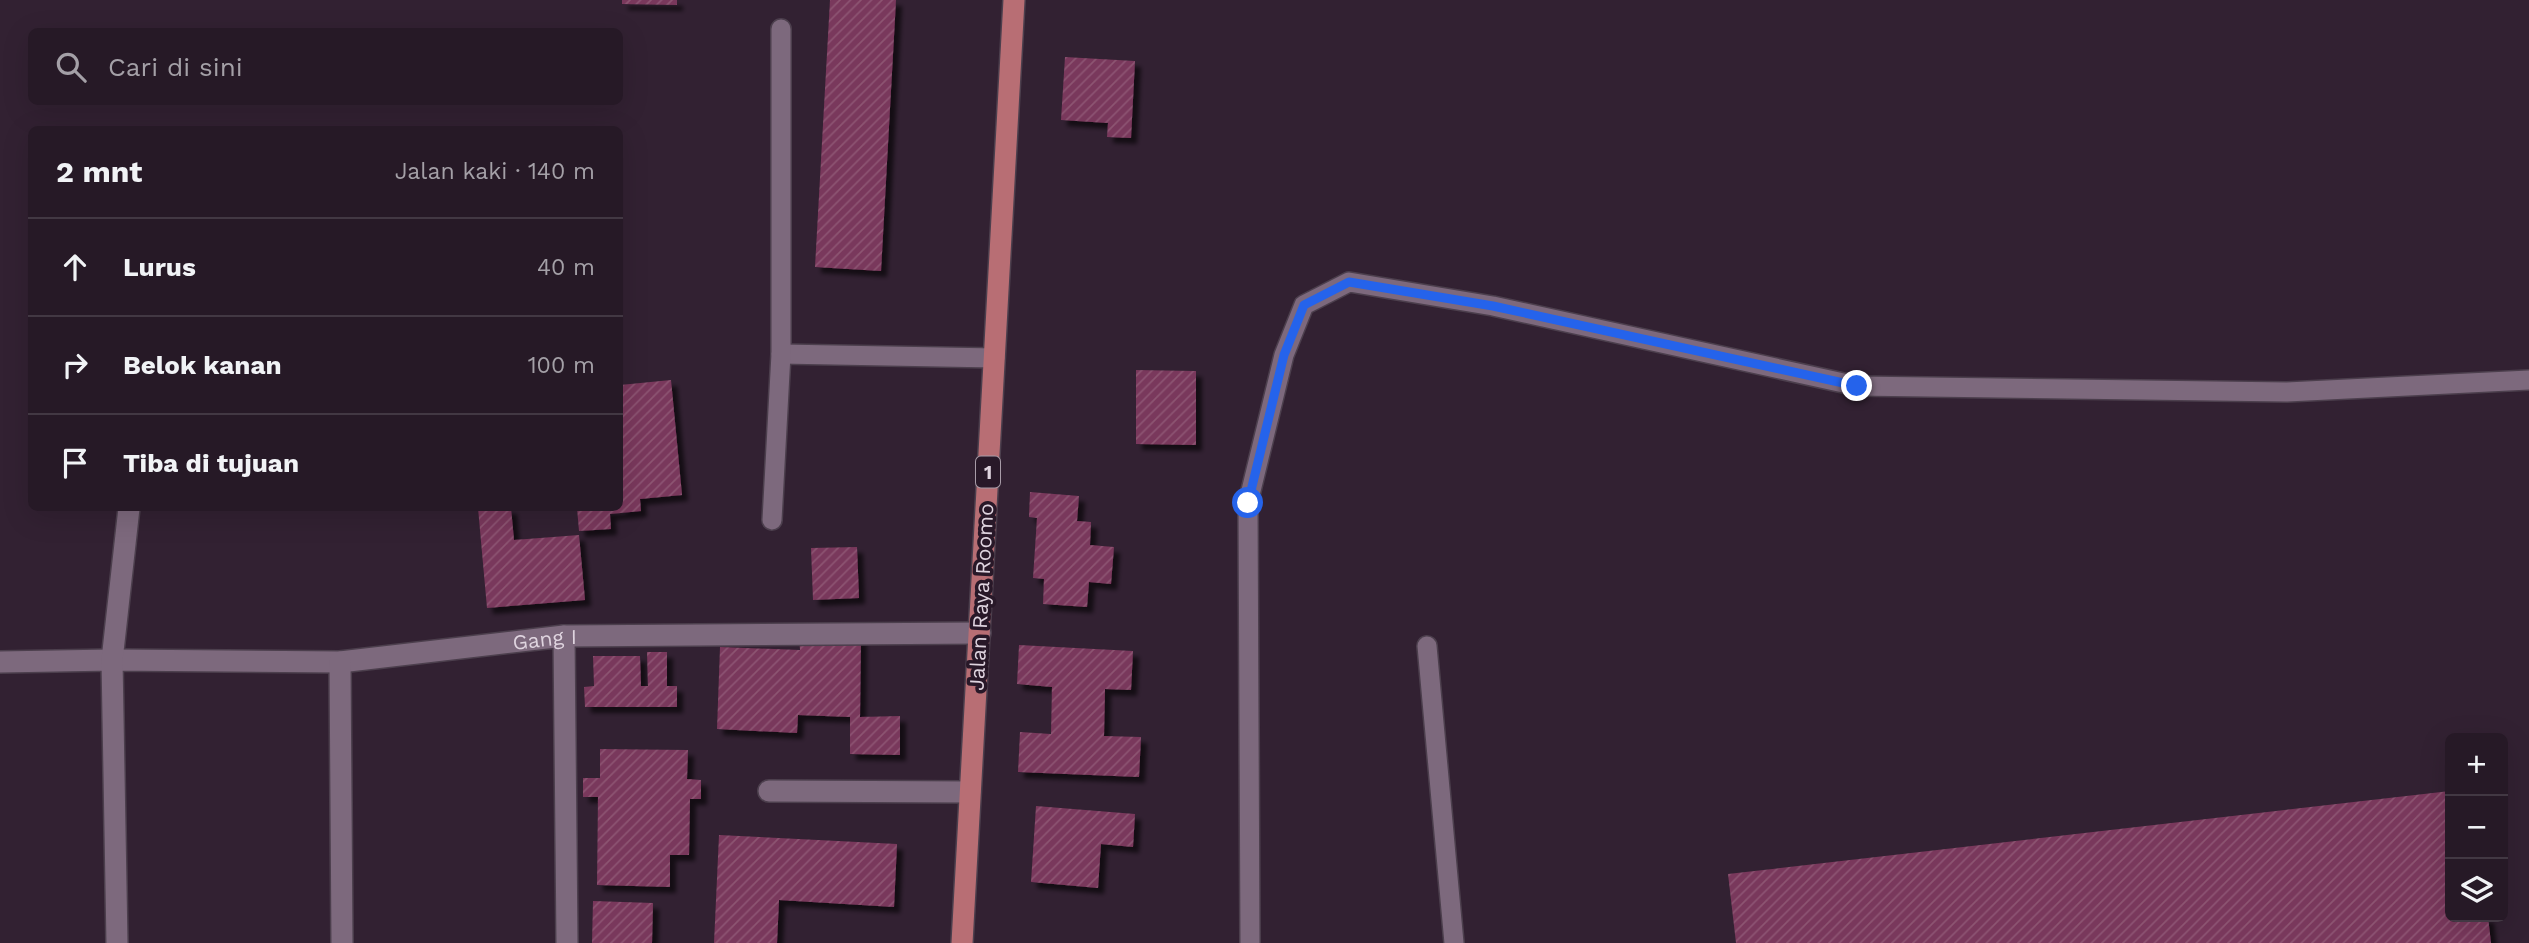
<!DOCTYPE html>
<html lang="id">
<meta charset="utf-8">
<style>
body{margin:0;font-family:"Work Sans",sans-serif;background:#2e222e;color:#f1f3f6}
.controls{position:absolute;right:21px;bottom:21px;display:grid;overflow:hidden;border-radius:10px;box-shadow:0 7px 28px #0002}
.controls button{width:63px;height:63px;display:grid;place-items:center;padding:0;border:0;border-bottom:2px solid #423843;background:#261926;color:#f1f3f6;font:35px sans-serif}
.stop{position:absolute;width:21px;height:21px;margin:-16px;border:5px solid #2563eb;border-radius:50%;background:#fff}
.stop.end{background:#2563eb;border-color:#fff;box-shadow:0 2px 7px #0008}
.list{margin:0;padding:0;list-style:none}
h2{display:flex;justify-content:space-between;align-items:center;height:91px;margin:0;padding:0 28px;font-size:30px}
h2 small{font-size:23px;font-weight:400;color:#a4a0a7}
.list li{display:grid;grid-template-columns:46px 1fr auto;gap:21px;align-items:center;box-sizing:border-box;height:98px;padding:0 28px;border-top:2px solid #423843}
.list b{display:block;font-size:26px;white-space:nowrap}
.list em{font-size:23px;font-style:normal;color:#a4a0a7}
.icon{flex:none;width:38px;height:38px;fill:none;stroke:currentColor;stroke-width:2;stroke-linecap:round;stroke-linejoin:round}
.map{position:relative;flex:none;width:2529px;height:943px;overflow:hidden}
.search{position:absolute;background:#261926;box-shadow:0 7px 28px #0002;left:28px;top:28px;width:595px;height:77px;display:flex;align-items:center;gap:18px;box-sizing:border-box;padding:0 24px;border-radius:10px;color:#a4a0a7;font-size:26px}
.panel{position:absolute;background:#261926;box-shadow:0 7px 28px #0002;left:28px;top:126px;width:595px;height:385px;border-radius:10px}
.map>svg:first-child{display:block}
</style>
<div class="map">
<svg width="2529" height="943" viewBox="0 0 2529 943">
<defs>
<pattern id="building-hatch" width="6" height="6" patternUnits="userSpaceOnUse" patternTransform="scale(1.75)"><rect width="6" height="6" fill="#79385b"/><path d="M-1 1l2-2M0 6l6-6M5 7l2-2" fill="none" stroke="#8c5472"/></pattern>
<filter id="shadow"><feDropShadow dx="6" dy="6" stdDeviation="2" flood-color="#0009"/></filter>
</defs>
<rect width="100%" height="100%" fill="#322132"/>
<g fill="url(#building-hatch)" filter="url(#shadow)">
<polygon points="622,0 677,0 677,5 622,4"/>
<polygon points="830,0 896,0 881,271 815,267"/>
<polygon points="1065,57 1135,61 1131,138 1107,137 1108,123 1061,120"/>
<polygon points="1136,370 1196,371 1196,445 1136,444"/>
<polygon points="671,380 682,495 640,499 641,511 610,514 611,529 579,531 577,508 620,508 620,385"/>
<polygon points="1030,492 1079,496 1077,521 1091,522 1090,545 1114,547 1111,584 1089,582 1087,607 1043,604 1044,579 1033,578 1037,518 1029,517"/>
<polygon points="478,508 511,508 514,540 579,535 585,600 487,608"/>
<polygon points="857,547 859,598 813,600 811,548"/>
<polygon points="799,636 861,637 860,717 900,716 900,755 850,754 850,717 798,715 797,733 717,729 720,647 800,650"/>
<polygon points="1019,645 1133,651 1131,690 1105,689 1104,736 1141,737 1139,777 1018,772 1020,732 1051,734 1052,687 1017,684"/>
<polygon points="647,652 667,652 667,686 677,686 677,707 585,707 584,687 594,686 593,656 640,656 641,686 648,686"/>
<polygon points="600,749 688,750 687,779 701,780 701,799 690,799 689,855 670,855 670,887 597,885 598,797 583,797 583,778 600,778"/>
<polygon points="2450,791 2450,917 2488,917 2491,943 1736,943 1728,874"/>
<polygon points="1036,806 1135,814 1133,847 1101,844 1098,888 1031,882"/>
<polygon points="719,835 897,844 894,907 779,900 777,943 714,943"/>
<polygon points="593,901 653,903 652,943 592,943"/>
</g>
<g fill="none" stroke-linecap="round" stroke-linejoin="round">
<g stroke="#4c3f4d" stroke-width="22">
<g id="service">
<polyline points="781,354 995,358"/>
<polyline points="772,520 781,354 781,29"/>
<polyline points="1427,646 1454,943"/>
<polyline points="1250,943 1248,503 1284,355 1304,305 1349,282 1493,306 1857,386 2287,392 2529,380"/>
</g>
</g>
<g stroke="#4c3f4d" stroke-width="24">
<g id="minor">
<polyline points="564,636 567,943"/>
<path id="s1" d="M0,662L112,660L340,662L564,636L980,633"/>
<polyline points="340,662 342,943"/>
<polyline points="769,791 970,792"/>
<polyline points="117,943 112,660 129,508"/>
</g>
</g>
<g stroke="#4c3f4d" stroke-width="24">
<polyline id="trunk" points="962,943 1014,0"/>
</g>
<use href="#service" stroke="#7d697d" stroke-width="19"/>
<use href="#minor" stroke="#7d697d" stroke-width="21"/>
<use href="#trunk" stroke="#b86e74" stroke-width="21"/>
</g>
<g fill="none" stroke-linecap="round" stroke-linejoin="round">
<polyline stroke="#2563eb" stroke-width="9" points="1248,503 1284,355 1304,305 1349,282 1493,306 1857,386"/>
</g>
<g text-anchor="middle" dominant-baseline="central" stroke-width="7" stroke-linejoin="round" paint-order="stroke">
<rect fill="#281828" stroke="#a89ca8" stroke-width="2" x="976" y="456.5" width="24" height="31" rx="5"/>
<g font-size="19" font-weight="bold" fill="#dfd4df">
<text x="988" y="472">1</text>
</g>
<g font-size="21" fill="#dfd4df" stroke="#281828">
<text transform="translate(981 597) rotate(-87)">Jalan Raya Roomo</text>
<text stroke="none"><textPath href="#s1" startOffset="546">Gang I</textPath></text>
</g>
</g>
</svg>
<div class="controls">
<button>+</button>
<button>−</button>
<button><svg class="icon" aria-label="layers" viewBox="0 0 24 24"><path d="M12 4l9 5-9 5-9-5zM3 14l9 5 9-5"/></svg></button>
</div>
<div class="stop" style="left:1248px;top:503px"></div>
<div class="stop end" style="left:1857px;top:386px"></div>
<div class="search"><svg class="icon" aria-label="search" viewBox="0 0 24 24"><circle cx="10" cy="10" r="6"/><path d="M15 15l6 6"/></svg>Cari di sini</div>
<section class="panel">
<h2>2 mnt<small>Jalan kaki · 140 m</small></h2>
<ul class="list">
<li><svg class="icon" aria-label="ahead" viewBox="0 0 24 24"><path d="M12 20V5M6 11l6-6 6 6"/></svg><div><b>Lurus</b></div><em>40 m</em></li>
<li><svg class="icon" aria-label="right" viewBox="0 0 24 24"><path d="M7 20v-9h11M14 6l5 5-5 5"/></svg><div><b>Belok kanan</b></div><em>100 m</em></li>
<li><svg class="icon" aria-label="arrive" viewBox="0 0 24 24"><path d="M6 21V4h12l-3 4 3 4H6"/></svg><div><b>Tiba di tujuan</b></div></li>
</ul>
</section>
</div>
